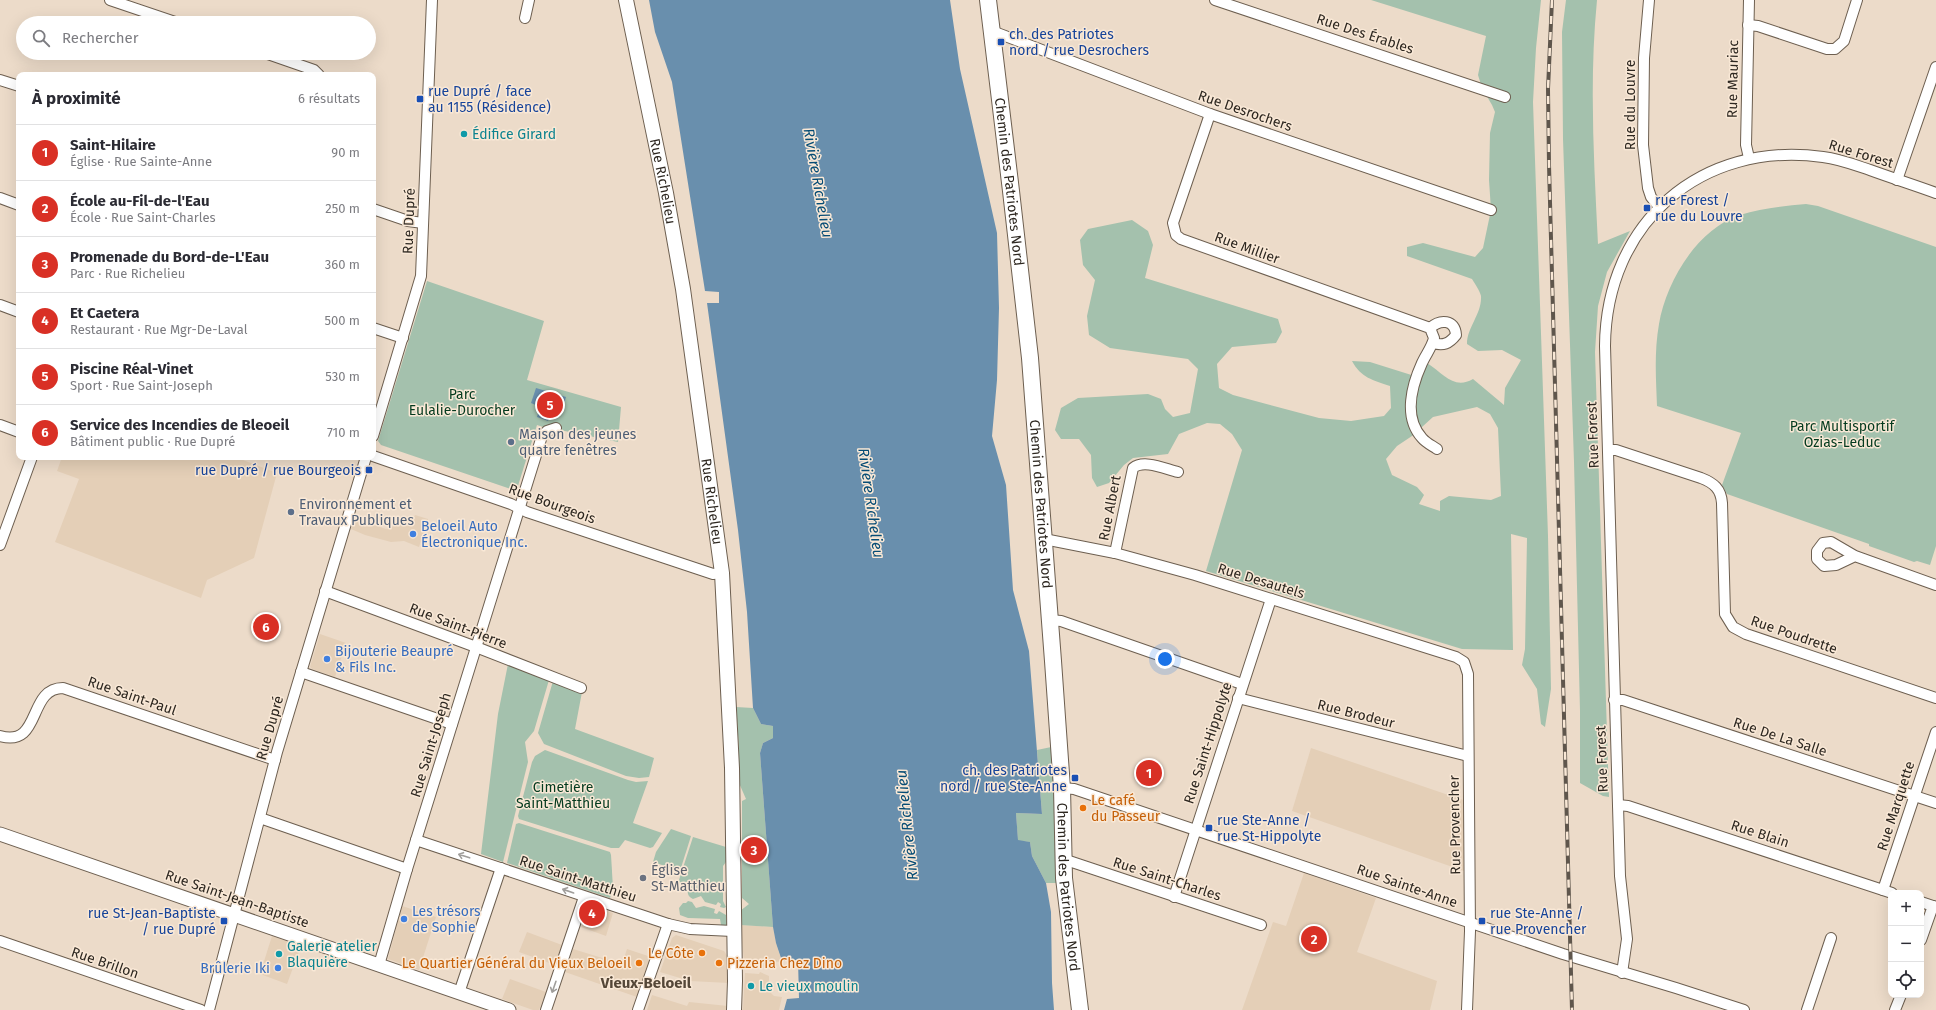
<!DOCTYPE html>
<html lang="fr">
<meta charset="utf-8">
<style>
body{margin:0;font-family:"Fira Sans",sans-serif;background:#f7f7f7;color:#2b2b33}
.controls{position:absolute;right:12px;bottom:12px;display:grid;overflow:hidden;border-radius:8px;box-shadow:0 4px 16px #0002}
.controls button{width:36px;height:36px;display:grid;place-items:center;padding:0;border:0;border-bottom:1px solid #e1e1e2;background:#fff;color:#2b2b33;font:20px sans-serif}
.you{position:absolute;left:1165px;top:659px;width:14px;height:14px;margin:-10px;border:3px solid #fff;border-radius:50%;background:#1a73e8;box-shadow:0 0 0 6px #1a73e833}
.badge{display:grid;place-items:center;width:26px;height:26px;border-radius:50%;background:#d93025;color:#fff;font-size:13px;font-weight:700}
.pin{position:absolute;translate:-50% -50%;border:2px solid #fff;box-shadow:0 1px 4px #0006}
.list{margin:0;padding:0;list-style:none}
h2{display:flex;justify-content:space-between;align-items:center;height:52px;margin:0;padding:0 16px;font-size:17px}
h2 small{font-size:13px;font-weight:400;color:#7c7c81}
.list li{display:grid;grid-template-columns:26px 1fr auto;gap:12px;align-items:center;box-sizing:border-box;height:56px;padding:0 16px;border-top:1px solid #e1e1e2}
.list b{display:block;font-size:15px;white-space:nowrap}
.list p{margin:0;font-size:13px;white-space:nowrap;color:#7c7c81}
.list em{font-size:13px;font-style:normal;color:#7c7c81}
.icon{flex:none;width:22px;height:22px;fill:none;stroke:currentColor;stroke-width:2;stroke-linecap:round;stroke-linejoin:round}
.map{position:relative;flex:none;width:1936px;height:1010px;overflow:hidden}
.search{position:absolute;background:#fff;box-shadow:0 4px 16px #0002;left:16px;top:16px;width:360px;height:44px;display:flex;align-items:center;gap:10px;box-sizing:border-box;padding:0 14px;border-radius:22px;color:#7c7c81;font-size:15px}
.panel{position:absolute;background:#fff;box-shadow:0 4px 16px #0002;left:16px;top:72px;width:360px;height:388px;border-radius:8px}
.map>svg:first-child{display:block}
</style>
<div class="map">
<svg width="1936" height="1010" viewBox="0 0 1936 1010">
<rect width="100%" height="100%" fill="#ecdbc9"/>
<g fill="#e4cfb7">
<polygon points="62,457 235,457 277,473 254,558 207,580 201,598 55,542 79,479 57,471"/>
<polygon points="415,515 428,519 419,547 404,541 391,542 365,535 351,529 355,519 386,529 413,519"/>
<polygon points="320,634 346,643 335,677 312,669 310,667"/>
<polygon points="1311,748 1463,800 1464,871 1292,811"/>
<polygon points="1304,873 1376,898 1357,952 1437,981 1430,1010 1242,1010 1273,922 1286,926"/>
<polygon points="589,905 613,913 606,936 581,927"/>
<polygon points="402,906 436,917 419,970 388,959"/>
<polygon points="740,925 773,927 776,943 782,962 744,960"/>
<polygon points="527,932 562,945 555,965 519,952"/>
<polygon points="676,935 724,951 728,957 729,983 690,981 660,972 672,938"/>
<polygon points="272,936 301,946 287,984 260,974"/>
<polygon points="573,949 622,964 627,949 651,957 637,997 565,972"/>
<polygon points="760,972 769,976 769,991 774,996 782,997 779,1010 741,1010 743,1009 745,973 759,974"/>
<polygon points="510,979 546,992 539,1010 533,1010 502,999"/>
<polygon points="652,995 687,1006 689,1002 728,1006 728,1010 647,1010"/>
</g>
<g fill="#a4c1ad" fill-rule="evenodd">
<path d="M1371,0H1541L1536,48L1533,102L1548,536L1551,689L1545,727L1541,724L1537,689L1522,665L1525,649L1527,538L1511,534L1513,650L1462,649L1206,571L1242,450L1232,434L1220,424L1207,423L1179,434L1168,454L1133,458L1124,465L1109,483L1097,487L1092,478L1091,455L1079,439H1061L1055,430L1061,408L1078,398L1148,394L1161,399L1165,409L1173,417L1190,413L1198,369L1188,359L1110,348L1089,335L1087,316L1095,280L1083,265L1080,240L1088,229L1132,220L1148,231L1153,245L1145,278L1278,319L1282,332L1276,343L1232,347L1217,364L1219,388L1233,395L1319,418L1351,421L1384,416L1391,408L1390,386C1373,380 1361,378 1352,361L1370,362L1421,378L1427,363C1444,374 1454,390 1473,379L1504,405L1505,388L1521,360L1502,350L1478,351L1467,344C1467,327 1482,314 1481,296C1480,291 1475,284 1472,279L1407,256V247L1423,243L1475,257L1483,248L1491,210L1489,180L1490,133L1495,112L1492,105L1482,88L1478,75L1486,36ZM1477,407L1490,414L1498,428L1501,496L1491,500L1449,496L1440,501V511L1419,504L1424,495L1417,487L1392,475L1386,459L1397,446L1412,436L1433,417Z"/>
<path d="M1566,0H1597C1589,81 1594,163 1598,244L1630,231L1607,272L1598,306L1595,352L1609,797L1603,796L1580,783V711L1574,462L1563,139L1562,32Z"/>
<path d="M1806,204L1818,206L1936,247V546L1930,565L1917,561L1914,562L1869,546V544L1727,494L1722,485L1741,433L1657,406C1656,379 1654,352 1659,324C1666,282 1697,229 1740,215C1761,208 1784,206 1806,204Z"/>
<polygon points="427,281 544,321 527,380 621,407 618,442 560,430 561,424 546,428 537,425 517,489 514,490 381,445 378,441"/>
<polygon points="508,664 549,680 534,731 525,742 528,762 503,862 481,854 498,714"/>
<polygon points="553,681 582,692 575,729 654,758 649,777 639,778 626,776 544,744 538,733"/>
<polygon points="736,707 753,708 761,724 773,726 773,738 763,743 760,753 773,927 740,925 740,911 749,904 742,898 742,801 746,799 739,783 739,748"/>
<polygon points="1056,746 1061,883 1046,883 1032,856 1030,842 1018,841 1016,813 1042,814 1037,750"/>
<polygon points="545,750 628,780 636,782 648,781 633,823 662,833 653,847 650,848 625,840 619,848 611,848 519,819 518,816 532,762 535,756"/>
<polygon points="519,823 610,852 611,855 613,888 610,898 507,863 516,824"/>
<polygon points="671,829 691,836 680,871 653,862 656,852"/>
<path d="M693,837L726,847V862L723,866V901L726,907L724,908L720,907L721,904L718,902L716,905L705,902L701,896L693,899C686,896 689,892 686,887L680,885L679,880Z"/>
<polygon points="688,901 692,902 696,908 704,906 715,909 714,913 717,914 719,911 726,915 727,925 721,925 720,919 688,918 680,915 679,908 683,903 686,903"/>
</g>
<g fill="#698fad">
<polygon points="649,0 950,0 960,69 997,233 999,308 997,380 992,436 1006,485 1013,590 1029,651 1042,814 1016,813 1018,840 1030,842 1032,856 1046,883 1051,912 1052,983 1054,1010 784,1010 787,999 799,998 798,960 782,961 776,943 773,927 760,753 763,743 773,738 773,726 761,724 753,708 747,612 738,530 707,303 719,303 719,292 705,291 672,82 655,32"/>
<polygon points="536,388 566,397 561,413 552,410 548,421 537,417 540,407 531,403"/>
</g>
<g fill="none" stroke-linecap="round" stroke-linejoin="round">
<g stroke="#6d5f50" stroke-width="12">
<g id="minor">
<polyline points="110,0 178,23"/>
<polyline points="1215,0 1505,97"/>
<polyline points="1649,0 1644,58 1643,145 1648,188 1651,197 1659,207"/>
<polyline points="1749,0 1746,145 1749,158"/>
<polyline points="525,18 529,0"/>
<polyline points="1748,25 1758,26 1827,49 1835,49 1844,41 1857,0"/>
<polyline points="992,31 1210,114 1491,210"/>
<polyline points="265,53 314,70 319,75"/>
<polyline points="0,80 19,86"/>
<path d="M1210,114L1173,223L1176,235L1181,239L1430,328L1434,338C1432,347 1426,354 1422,363C1412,385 1403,417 1422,438C1426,443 1433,446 1437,449"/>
<polyline points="1897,180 1936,67"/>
<polyline points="0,198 19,205"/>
<polyline points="373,209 408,221 423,223"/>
<polyline points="0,305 19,312"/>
<polyline points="373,328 403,338"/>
<path d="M1430,328C1440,319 1455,319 1456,335C1449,344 1443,346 1433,343"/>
<polyline points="0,425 19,432"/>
<polyline points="373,436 421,276 432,0"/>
<path d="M1608,450H1616L1701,478C1714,483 1721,489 1722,503L1725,614L1733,627L1746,634L1936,698"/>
<polyline points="373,456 511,504 527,512 713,574 722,573"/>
<polyline points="1044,539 1115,553 1195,575 1456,657 1464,662 1468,674 1470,931 1467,1010"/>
<polyline points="0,545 32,457"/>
<path d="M1115,553L1133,468C1144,459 1165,469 1178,472"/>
<polyline points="1855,556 1836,565 1824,566 1817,559 1817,551 1823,543 1831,542 1855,556 1936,585"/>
<polyline points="325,591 476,647 581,688"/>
<polyline points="1050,620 1061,621 1242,684"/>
<polyline points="301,672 452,724"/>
<polyline points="1238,698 1468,756"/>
<polyline points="1614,700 1623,700 1936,803"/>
<path d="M0,736C42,748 27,688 63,688L275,760"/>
<polyline points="1062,788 1074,789 1563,954 1676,988 1744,1010"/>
<polyline points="1618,805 1628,806 1892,893"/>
<polyline points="260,818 407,869"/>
<polyline points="416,840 668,924 690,929 733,931"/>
<polyline points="1063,859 1261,925"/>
<polyline points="1883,890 1936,732"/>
<polyline points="1174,897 1271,599"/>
<polyline points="1921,902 1936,907"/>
<polyline points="1921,940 1933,906"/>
<polyline points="0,941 201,1010"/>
<polyline points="379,965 407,869 542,436 547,431 556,428"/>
<path d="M1622,973L1627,939L1620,876L1605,346C1606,223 1701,140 1823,157C1840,159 1855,165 1870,170C1892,178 1914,185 1936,193"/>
<polyline points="459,993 501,868"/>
<polyline points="209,1010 277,752 366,457"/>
<polyline points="546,1010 584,897"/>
<polyline points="638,1010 668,924"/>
<polyline points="1807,1010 1831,938"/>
<polyline points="1895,1010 1901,995"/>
</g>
</g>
<g stroke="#6d5f50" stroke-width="15">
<polyline id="tertiary" points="0,834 509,1010"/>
</g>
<g stroke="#6d5f50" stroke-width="16">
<g id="secondary">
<path id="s1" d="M626,0L666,193L683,289L722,573L732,768L735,981L734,1010"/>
</g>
</g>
<g stroke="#6d5f50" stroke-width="18">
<g id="primary">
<path id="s2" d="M988,0L1011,191L1030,358L1053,661L1062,788L1064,878L1080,1010"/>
</g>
</g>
<use href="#minor" stroke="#fff" stroke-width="10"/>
<use href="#tertiary" stroke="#fff" stroke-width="13"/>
<use href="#secondary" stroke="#fff" stroke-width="14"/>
<use href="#primary" stroke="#fff" stroke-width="16"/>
<g stroke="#5f564c" stroke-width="4">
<polyline id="rail" points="1552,0 1548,89 1549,165 1572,1010"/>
</g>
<use href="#rail" stroke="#f9e8d6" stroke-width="2.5" stroke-dasharray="8" stroke-linecap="butt"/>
</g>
<defs><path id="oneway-shaft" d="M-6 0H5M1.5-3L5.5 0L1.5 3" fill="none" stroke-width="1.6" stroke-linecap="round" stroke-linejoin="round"/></defs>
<g stroke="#a09e9b">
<use href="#oneway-shaft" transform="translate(464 856) rotate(-162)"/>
<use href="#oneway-shaft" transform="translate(568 891) rotate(-161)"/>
<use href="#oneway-shaft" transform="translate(554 987) rotate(109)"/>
</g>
<g fill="#1a4fb4" stroke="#f9e8d6" stroke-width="1.5">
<rect x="997" y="38" width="8" height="8" rx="2"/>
<rect x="416" y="95" width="8" height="8" rx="2"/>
<rect x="1643" y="204" width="8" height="8" rx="2"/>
<rect x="365" y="466" width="8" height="8" rx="2"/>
<rect x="1071" y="774" width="8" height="8" rx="2"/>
<rect x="1205" y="824" width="8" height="8" rx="2"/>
<rect x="220" y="917" width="8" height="8" rx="2"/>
<rect x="1478" y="917" width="8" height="8" rx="2"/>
</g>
<g fill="#0f9aa8" stroke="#f9e8d6" stroke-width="1.5">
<circle cx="464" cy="134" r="4"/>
<circle cx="279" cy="954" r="4"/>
<circle cx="751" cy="986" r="4"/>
</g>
<g fill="#5c6f8a" stroke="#f9e8d6" stroke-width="1.5">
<circle cx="511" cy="442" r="4"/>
<circle cx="291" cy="512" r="4"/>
</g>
<g fill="#3f7fe0" stroke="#f9e8d6" stroke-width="1.5">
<circle cx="413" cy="534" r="4"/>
<circle cx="327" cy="659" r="4"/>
<circle cx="404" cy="919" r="4"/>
<circle cx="278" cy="968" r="4"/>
</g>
<g fill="#e8710a" stroke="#f9e8d6" stroke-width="1.5">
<circle cx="1083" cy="808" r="4"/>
<circle cx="702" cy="953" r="4"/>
<circle cx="639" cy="963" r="4"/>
<circle cx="719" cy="963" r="4"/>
</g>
<circle fill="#6b7280" stroke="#f9e8d6" stroke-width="1.5" cx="643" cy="878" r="4"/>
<g text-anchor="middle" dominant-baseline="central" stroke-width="3" stroke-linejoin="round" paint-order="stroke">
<g font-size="14" fill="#164399" stroke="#f9e8d6" text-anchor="start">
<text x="1009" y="34">ch. des Patriotes<tspan x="1009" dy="16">nord / rue Desrochers</tspan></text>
<text x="428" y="91">rue Dupré / face<tspan x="428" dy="16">au 1155 (Résidence)</tspan></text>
<text x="1655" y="200">rue Forest /<tspan x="1655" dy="16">rue du Louvre</tspan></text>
<text x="361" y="470" text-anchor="end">rue Dupré / rue Bourgeois</text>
<text x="1067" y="770" text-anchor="end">ch. des Patriotes<tspan x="1067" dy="16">nord / rue Ste-Anne</tspan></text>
<text x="1217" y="820">rue Ste-Anne /<tspan x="1217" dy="16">rue St-Hippolyte</tspan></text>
<text x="216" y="913" text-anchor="end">rue St-Jean-Baptiste<tspan x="216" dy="16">/ rue Dupré</tspan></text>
<text x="1490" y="913">rue Ste-Anne /<tspan x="1490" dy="16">rue Provencher</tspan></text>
</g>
<g font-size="14" fill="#2d2720" stroke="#f9e8d6">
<text transform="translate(1365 34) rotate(18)">Rue Des Érables</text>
<text transform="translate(1733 79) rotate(-89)">Rue Mauriac</text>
<text transform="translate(1630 105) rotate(-90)">Rue du Louvre</text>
<text transform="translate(1245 111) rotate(19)">Rue Desrochers</text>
<text transform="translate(1861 154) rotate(17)">Rue Forest</text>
<text stroke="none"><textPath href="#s1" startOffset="185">Rue Richelieu</textPath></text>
<text stroke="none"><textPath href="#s2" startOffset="183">Chemin des Patriotes Nord</textPath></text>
<text transform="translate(409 221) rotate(-88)">Rue Dupré</text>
<text transform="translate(1247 248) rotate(20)">Rue Millier</text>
<text transform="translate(1593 435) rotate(-92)">Rue Forest</text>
<text stroke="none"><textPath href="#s1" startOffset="509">Rue Richelieu</textPath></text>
<text transform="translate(552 504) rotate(20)">Rue Bourgeois</text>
<text stroke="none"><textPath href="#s2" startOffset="507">Chemin des Patriotes Nord</textPath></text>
<text transform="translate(1110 508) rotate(-79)">Rue Albert</text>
<text transform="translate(1261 581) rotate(17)">Rue Desautels</text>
<text transform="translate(458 626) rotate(21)">Rue Saint-Pierre</text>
<text transform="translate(1794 635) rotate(19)">Rue Poudrette</text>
<text transform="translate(132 696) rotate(19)">Rue Saint-Paul</text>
<text transform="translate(1356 714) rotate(14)">Rue Brodeur</text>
<text transform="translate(270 728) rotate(-74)">Rue Dupré</text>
<text transform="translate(1780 737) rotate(18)">Rue De La Salle</text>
<text transform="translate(1208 743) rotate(-72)">Rue Saint-Hippolyte</text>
<text transform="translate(431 745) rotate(-73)">Rue Saint-Joseph</text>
<text transform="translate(1602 759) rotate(-92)">Rue Forest</text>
<text transform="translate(1896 806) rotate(-72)">Rue Marquette</text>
<text transform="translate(1455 825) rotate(-91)">Rue Provencher</text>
<text transform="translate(1760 834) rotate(18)">Rue Blain</text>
<text transform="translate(578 879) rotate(18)">Rue Saint-Matthieu</text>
<text transform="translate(1167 879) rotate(18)">Rue Saint-Charles</text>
<text transform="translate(1407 886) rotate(19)">Rue Sainte-Anne</text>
<text stroke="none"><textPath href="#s2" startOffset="891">Chemin des Patriotes Nord</textPath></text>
<text transform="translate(237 899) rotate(19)">Rue Saint-Jean-Baptiste</text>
<text transform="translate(105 963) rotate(19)">Rue Brillon</text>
</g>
<g font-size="14" fill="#0d838f" stroke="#f9e8d6" text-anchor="start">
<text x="472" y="134">Édifice Girard</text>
<text x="287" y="946">Galerie atelier<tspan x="287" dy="16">Blaquière</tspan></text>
<text x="759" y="986">Le vieux moulin</text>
</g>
<g font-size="14" fill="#033a1e" stroke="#f9e8d6">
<text x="462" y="394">Parc<tspan x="462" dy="16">Eulalie-Durocher</tspan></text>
<text x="1842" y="426">Parc Multisportif<tspan x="1842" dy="16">Ozias-Leduc</tspan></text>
<text x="563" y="787">Cimetière<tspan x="563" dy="16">Saint-Matthieu</tspan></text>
</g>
<g font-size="14" fill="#4e5e75" stroke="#f9e8d6" text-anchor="start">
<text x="519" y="434">Maison des jeunes<tspan x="519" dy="16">quatre fenêtres</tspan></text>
<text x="299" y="504">Environnement et<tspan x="299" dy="16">Travaux Publiques</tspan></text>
</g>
<g font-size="14" fill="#366cbe" stroke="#f9e8d6" text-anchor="start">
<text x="421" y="526">Beloeil Auto<tspan x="421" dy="16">Électronique Inc.</tspan></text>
<text x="335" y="651">Bijouterie Beaupré<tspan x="335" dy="16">&amp; Fils Inc.</tspan></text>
<text x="412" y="911">Les trésors<tspan x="412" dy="16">de Sophie</tspan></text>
<text x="270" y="968" text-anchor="end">Brûlerie Iki</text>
</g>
<g font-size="14" fill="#c56008" stroke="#f9e8d6" text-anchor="start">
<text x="1091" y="800">Le café<tspan x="1091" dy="16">du Passeur</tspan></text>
<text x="694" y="953" text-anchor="end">Le Côte</text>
<text x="631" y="963" text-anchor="end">Le Quartier Général du Vieux Beloeil</text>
<text x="727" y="963">Pizzeria Chez Dino</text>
</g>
<g font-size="14" fill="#5b616d" stroke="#f9e8d6" text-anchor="start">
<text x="651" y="870">Église<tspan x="651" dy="16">St-Matthieu</tspan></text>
</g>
<g font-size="15" font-style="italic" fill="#064c75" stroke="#f9e8d6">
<text transform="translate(818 183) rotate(80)">Rivière Richelieu</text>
<text transform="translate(871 503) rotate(82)">Rivière Richelieu</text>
<text transform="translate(907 825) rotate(-96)">Rivière Richelieu</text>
</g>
<g font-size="15" font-weight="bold" fill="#554738" stroke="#f9e8d6">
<text x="646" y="983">Vieux-Beloeil</text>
</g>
</g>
</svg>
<div class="controls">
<button>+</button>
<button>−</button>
<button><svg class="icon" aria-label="locate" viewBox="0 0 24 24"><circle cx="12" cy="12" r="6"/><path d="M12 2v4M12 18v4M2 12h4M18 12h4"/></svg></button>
</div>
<div class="you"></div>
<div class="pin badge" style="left:1149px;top:773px">1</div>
<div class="pin badge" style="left:1314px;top:939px">2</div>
<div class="pin badge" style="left:754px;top:850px">3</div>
<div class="pin badge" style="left:592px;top:913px">4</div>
<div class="pin badge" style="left:550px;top:405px">5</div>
<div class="pin badge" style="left:266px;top:627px">6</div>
<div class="search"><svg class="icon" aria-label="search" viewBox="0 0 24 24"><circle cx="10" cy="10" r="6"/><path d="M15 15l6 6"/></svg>Rechercher</div>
<section class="panel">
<h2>À proximité<small>6 résultats</small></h2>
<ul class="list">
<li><span class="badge">1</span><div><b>Saint-Hilaire</b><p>Église · Rue Sainte-Anne</p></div><em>90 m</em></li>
<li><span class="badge">2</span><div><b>École au-Fil-de-l'Eau</b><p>École · Rue Saint-Charles</p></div><em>250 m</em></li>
<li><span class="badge">3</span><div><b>Promenade du Bord-de-L'Eau</b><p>Parc · Rue Richelieu</p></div><em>360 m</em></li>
<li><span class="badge">4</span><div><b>Et Caetera</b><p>Restaurant · Rue Mgr-De-Laval</p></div><em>500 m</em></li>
<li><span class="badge">5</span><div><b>Piscine Réal-Vinet</b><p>Sport · Rue Saint-Joseph</p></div><em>530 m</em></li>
<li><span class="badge">6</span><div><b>Service des Incendies de Bleoeil</b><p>Bâtiment public · Rue Dupré</p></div><em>710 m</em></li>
</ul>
</section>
</div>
